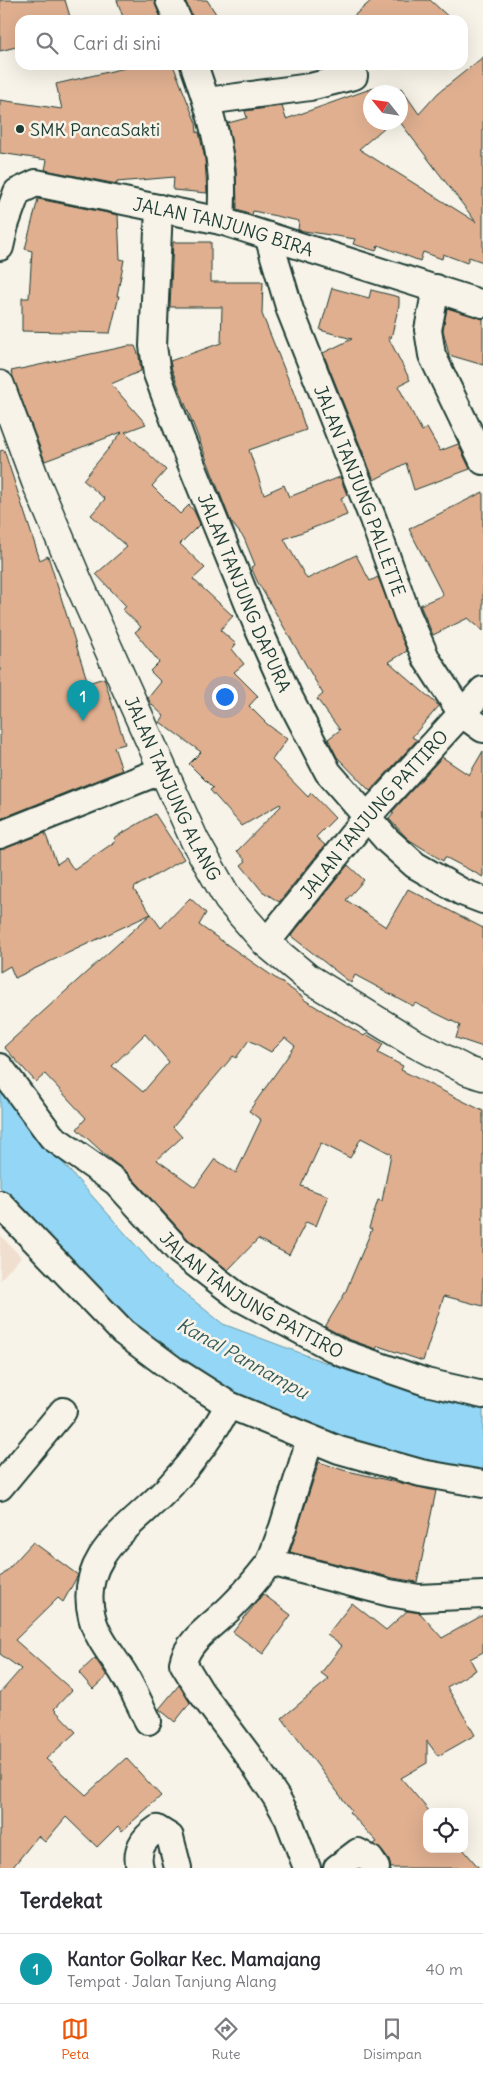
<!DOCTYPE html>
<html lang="id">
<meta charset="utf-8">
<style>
body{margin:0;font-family:Delius,sans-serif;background:#f2f2f3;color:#2b2b33}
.controls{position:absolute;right:15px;bottom:15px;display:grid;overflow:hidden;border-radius:10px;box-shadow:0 5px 20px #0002}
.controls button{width:45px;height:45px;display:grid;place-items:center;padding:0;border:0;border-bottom:1px solid #e1e1e2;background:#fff;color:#2b2b33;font:25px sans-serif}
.compass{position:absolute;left:363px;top:85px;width:45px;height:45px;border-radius:50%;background:#fff;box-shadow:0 5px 20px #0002;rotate:300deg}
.you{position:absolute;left:224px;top:696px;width:18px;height:18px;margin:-12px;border:4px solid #fff;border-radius:50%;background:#1a73e8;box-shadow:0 0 0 8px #1a73e833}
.badge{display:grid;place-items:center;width:32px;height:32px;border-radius:50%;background:#ea580c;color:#fff;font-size:16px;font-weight:700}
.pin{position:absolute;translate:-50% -41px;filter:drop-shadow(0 1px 2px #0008)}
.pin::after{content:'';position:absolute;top:26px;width:18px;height:15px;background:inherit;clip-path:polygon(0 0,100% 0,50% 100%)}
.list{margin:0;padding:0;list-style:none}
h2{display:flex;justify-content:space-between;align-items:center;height:65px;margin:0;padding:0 20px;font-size:21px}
h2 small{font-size:16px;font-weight:400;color:#7c7c81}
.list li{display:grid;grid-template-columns:32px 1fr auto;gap:15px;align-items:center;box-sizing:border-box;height:70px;padding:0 20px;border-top:1px solid #e1e1e2}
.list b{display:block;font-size:19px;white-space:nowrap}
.list p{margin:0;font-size:16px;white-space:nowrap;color:#7c7c81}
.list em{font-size:16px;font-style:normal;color:#7c7c81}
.icon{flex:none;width:28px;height:28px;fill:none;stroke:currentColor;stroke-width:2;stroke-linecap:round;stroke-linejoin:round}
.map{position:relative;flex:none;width:483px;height:1868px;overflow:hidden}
.search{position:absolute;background:#fff;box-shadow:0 5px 20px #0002;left:15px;right:15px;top:15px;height:55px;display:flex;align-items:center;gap:12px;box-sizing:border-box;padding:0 18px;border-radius:15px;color:#7c7c81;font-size:19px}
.sheet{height:135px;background:#fff}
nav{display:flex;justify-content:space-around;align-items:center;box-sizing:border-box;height:70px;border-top:1px solid #e1e1e2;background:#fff;font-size:14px;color:#7c7c81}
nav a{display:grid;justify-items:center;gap:2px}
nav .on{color:#ea580c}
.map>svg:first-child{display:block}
</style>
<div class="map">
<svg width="483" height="1868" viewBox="0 0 483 1868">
<rect width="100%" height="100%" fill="#f7f3e8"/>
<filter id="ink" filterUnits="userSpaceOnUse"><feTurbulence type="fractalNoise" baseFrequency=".02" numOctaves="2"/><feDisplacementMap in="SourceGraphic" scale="10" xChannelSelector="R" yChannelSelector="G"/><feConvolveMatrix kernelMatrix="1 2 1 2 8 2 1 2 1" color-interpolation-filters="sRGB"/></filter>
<g filter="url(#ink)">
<polygon fill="#f0dfce" points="0,1235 21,1257 0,1280"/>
<polygon fill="#94d6f6" stroke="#6599a8" points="0,1092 163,1276 223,1324 351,1372 483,1410 483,1477 363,1451 232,1394 137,1335 0,1187"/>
<g fill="#dfaf90" stroke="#1f3d34" fill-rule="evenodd">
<polygon points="0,0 65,0 71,20 20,20 20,46 0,51"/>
<polygon points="117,0 154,0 162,20 124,20"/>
<polygon points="185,0 207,0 220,20 193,20"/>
<polygon points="372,0 430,0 452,20 349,20"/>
<polygon points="483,57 483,262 469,257 467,263 443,254 442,259 423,252 420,261 378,245 376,251 353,244 355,239 298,230 299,221 253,211 252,215 237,210 236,168 228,123 247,118 245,111 282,106 286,119 376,87 380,92 370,92 370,122 391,122 359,149 476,222 400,122 400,92 394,92 401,88 419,114 438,93"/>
<polygon points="138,65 173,65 196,123 197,133 199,132 205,159 207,193 173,190 174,177 117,182 117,184 45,170 47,160 0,153 0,100 62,109 56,84"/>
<polygon points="38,199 118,215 120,259 124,260 117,296 119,296 110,333 22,331 22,298 29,298 32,251 25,249"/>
<polygon points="173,242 211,242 211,282 263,282 262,314 295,396 306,430 249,450 264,494 284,485 289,497 340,477 347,495 341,498 347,515 284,539 307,579 356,555 370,581 378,577 407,651 389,662 439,706 412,737 417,740 370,791 337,757 328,739 340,730 317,699 323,694 257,581 251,567 255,565 244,538 231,522 172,370 170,361 221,343 222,307 170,307"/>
<polygon points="332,288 369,298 371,290 399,297 399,305 391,338 388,337 410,380 398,386 422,431 427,428 440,451 458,444 470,469 414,490 406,463 374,480 323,353 352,339 320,330"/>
<polygon points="447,308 483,319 483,365 449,355 443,330"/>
<polygon points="128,346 135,346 139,356 141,371 111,384 146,424 125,432 166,470 152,486 180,514 189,505 194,511 200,524 180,544 205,568 193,579 233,616 220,630 236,644 232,649 244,664 234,672 258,696 249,706 267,724 287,739 272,760 308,797 311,793 335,818 316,837 325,845 279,902 262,891 241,865 246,861 237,851 281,806 280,804 242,826 210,790 213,788 189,764 201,752 160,722 164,716 151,704 148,698 161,682 150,671 159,662 135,632 141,627 123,610 126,606 96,574 127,547 91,515 105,499 83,480 122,432 45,461 11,371"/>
<polygon points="4,450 40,560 48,556 88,683 104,678 125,744 114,747 122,770 0,819 0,451"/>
<polygon points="483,492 483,631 468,618 433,635 420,605 443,595 409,529"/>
<polygon points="483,751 483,877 445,857 443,861 408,839 389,819 394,813 392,812 442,757 469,775"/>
<polygon points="155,814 184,859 135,887 134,890 151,914 15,978 10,966 0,972 0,850 45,833 57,864 66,858 74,870 116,841 114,838"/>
<polygon points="348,865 364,880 346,900 386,927 408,889 483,928 483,1047 456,1038 460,1025 415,1003 413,1006 355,975 351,983 291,936"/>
<path d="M190,898L206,913L199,925L304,998L303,999L364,1036L366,1034L383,1044L378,1053L403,1066L401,1070L483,1111V1306L444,1296L423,1361L378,1346L376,1349L348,1339L325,1327L345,1293L372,1229L369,1228L378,1200L382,1201L391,1154L361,1138L350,1158L321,1143L301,1186L328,1196L316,1226L306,1222L289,1255L258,1239L228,1270L189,1240L127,1172L111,1160L77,1129L86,1118L45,1074L36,1082L4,1047L151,914L161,928ZM145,1034L169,1062L143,1092L112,1066ZM285,1038L295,1046L249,1111L261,1120L236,1173L215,1159L195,1187L157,1160L182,1137L173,1127L233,1056L236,1058L249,1040L271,1052Z"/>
<polygon points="319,1462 343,1470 436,1491 417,1582 393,1578 290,1552"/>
<polygon points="33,1542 78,1575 63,1602 58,1598 15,1640 72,1690 54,1709 76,1732 46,1759 86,1795 126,1758 161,1796 122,1831 118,1826 97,1847 66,1817 45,1842 38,1836 12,1868 0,1868 0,1693 21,1669 0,1654 0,1578"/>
<polygon points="263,1594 291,1615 263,1654 233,1632"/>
<polygon points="352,1603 386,1630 407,1611 420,1613 442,1638 483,1615 483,1652 470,1659 476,1670 447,1687 475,1735 438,1756 427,1741 427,1763 401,1778 430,1812 427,1812 427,1849 463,1849 479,1868 391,1868 389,1860 382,1851 374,1844 377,1842 349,1812 351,1810 282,1718 329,1679 321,1673 342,1646 327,1635"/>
<polygon points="95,1658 107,1676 93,1689 79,1673"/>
<polygon points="179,1685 190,1703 175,1722 159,1709"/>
</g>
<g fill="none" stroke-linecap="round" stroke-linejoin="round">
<g stroke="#1f3d34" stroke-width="30">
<g id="minor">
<polyline points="169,0 178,20"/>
<path d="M194,65C206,99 218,135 221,170C223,187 222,204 221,221"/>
<polyline points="207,101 310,87 354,76"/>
<path id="s1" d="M159,208L153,346L157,374L182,441L259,630L289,697L328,772L387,840L415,865L462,892L483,900"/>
<path id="s2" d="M268,236L290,310L373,519L407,614L427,660L462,714L483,729"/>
<path id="s3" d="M0,247L5,225L17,192L36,183L221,221L483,304"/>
<polyline points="436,288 428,330 432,355 483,461"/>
<polyline points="0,835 163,770"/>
<path id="s4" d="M266,943L367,817L483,690"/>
<path id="s5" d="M0,1067L52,1137L116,1182L179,1251L239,1297L342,1353L426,1382L483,1395"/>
<polyline points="0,1204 123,1332 174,1370 229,1405 339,1450 421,1473 483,1484"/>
<polyline points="310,1439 283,1527 270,1562 390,1593 419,1598 483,1595"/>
<polyline points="0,1487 63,1411"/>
<path d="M270,1562C259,1576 248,1590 235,1603C218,1622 188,1638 183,1663L200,1691L248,1755L276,1797L288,1818L307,1868"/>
<path d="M148,1721C140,1705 133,1689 124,1674C113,1656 97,1638 92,1617C76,1554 136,1524 171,1485C194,1460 213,1434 229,1405"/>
<path d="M140,1868C135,1851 143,1838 157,1829L170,1837L178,1868"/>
<polyline points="337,1868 358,1852 370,1859 376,1868"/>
</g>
</g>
<g stroke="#1f3d34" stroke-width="31">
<g id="tertiary">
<path id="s6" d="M0,385L36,482L78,581L195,841L228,899L266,943L308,978L412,1042L468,1071L483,1076"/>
</g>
</g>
<use href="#minor" stroke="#f7f3e8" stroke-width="26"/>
<use href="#tertiary" stroke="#f7f3e8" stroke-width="28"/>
</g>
</g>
<circle fill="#1f3d34" stroke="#f7f3e8" stroke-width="2" cx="20" cy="129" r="5"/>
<g text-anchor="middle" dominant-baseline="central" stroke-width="5" stroke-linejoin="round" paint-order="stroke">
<g font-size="18" fill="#1f3d34" stroke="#f7f3e8" text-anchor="start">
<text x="30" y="129">SMK PancaSakti</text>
</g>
<g font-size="18" fill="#1f3d34" stroke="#f7f3e8">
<text stroke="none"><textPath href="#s3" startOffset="271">JALAN TANJUNG BIRA</textPath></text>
<text stroke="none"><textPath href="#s2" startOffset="271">JALAN TANJUNG PALLETTE</textPath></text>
<text stroke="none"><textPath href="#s1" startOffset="402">JALAN TANJUNG DAPURA</textPath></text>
<text stroke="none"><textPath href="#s6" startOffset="439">JALAN TANJUNG ALANG</textPath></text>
<text stroke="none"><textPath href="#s4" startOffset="168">JALAN TANJUNG PATTIRO</textPath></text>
<text stroke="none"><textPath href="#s5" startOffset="344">JALAN TANJUNG PATTIRO</textPath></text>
</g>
<g font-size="19" font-style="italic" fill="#365c5b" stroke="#f7f3e8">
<text transform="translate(243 1358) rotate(29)">Kanal Pannampu</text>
</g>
</g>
</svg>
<div class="controls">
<button><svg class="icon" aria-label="locate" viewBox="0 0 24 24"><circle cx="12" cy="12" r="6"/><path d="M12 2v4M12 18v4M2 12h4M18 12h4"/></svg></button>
</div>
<svg class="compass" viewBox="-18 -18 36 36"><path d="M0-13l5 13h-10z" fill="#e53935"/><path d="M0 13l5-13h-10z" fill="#7c7c81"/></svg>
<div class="you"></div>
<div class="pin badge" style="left:83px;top:721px;background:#0f9aa8">1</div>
<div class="search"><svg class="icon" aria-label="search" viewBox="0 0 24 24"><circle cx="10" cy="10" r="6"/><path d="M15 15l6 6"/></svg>Cari di sini</div>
</div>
<section class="sheet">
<h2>Terdekat<small></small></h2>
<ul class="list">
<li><span class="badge" style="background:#0f9aa8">1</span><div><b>Kantor Golkar Kec. Mamajang</b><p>Tempat · Jalan Tanjung Alang</p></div><em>40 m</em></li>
</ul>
</section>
<nav>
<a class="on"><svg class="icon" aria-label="map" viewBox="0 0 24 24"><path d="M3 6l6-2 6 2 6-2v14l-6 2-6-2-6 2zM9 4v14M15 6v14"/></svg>Peta</a>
<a><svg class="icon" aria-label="directions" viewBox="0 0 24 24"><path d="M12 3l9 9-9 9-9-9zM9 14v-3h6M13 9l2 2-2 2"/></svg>Rute</a>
<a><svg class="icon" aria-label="saved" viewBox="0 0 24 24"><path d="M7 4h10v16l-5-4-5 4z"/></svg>Disimpan</a>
</nav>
